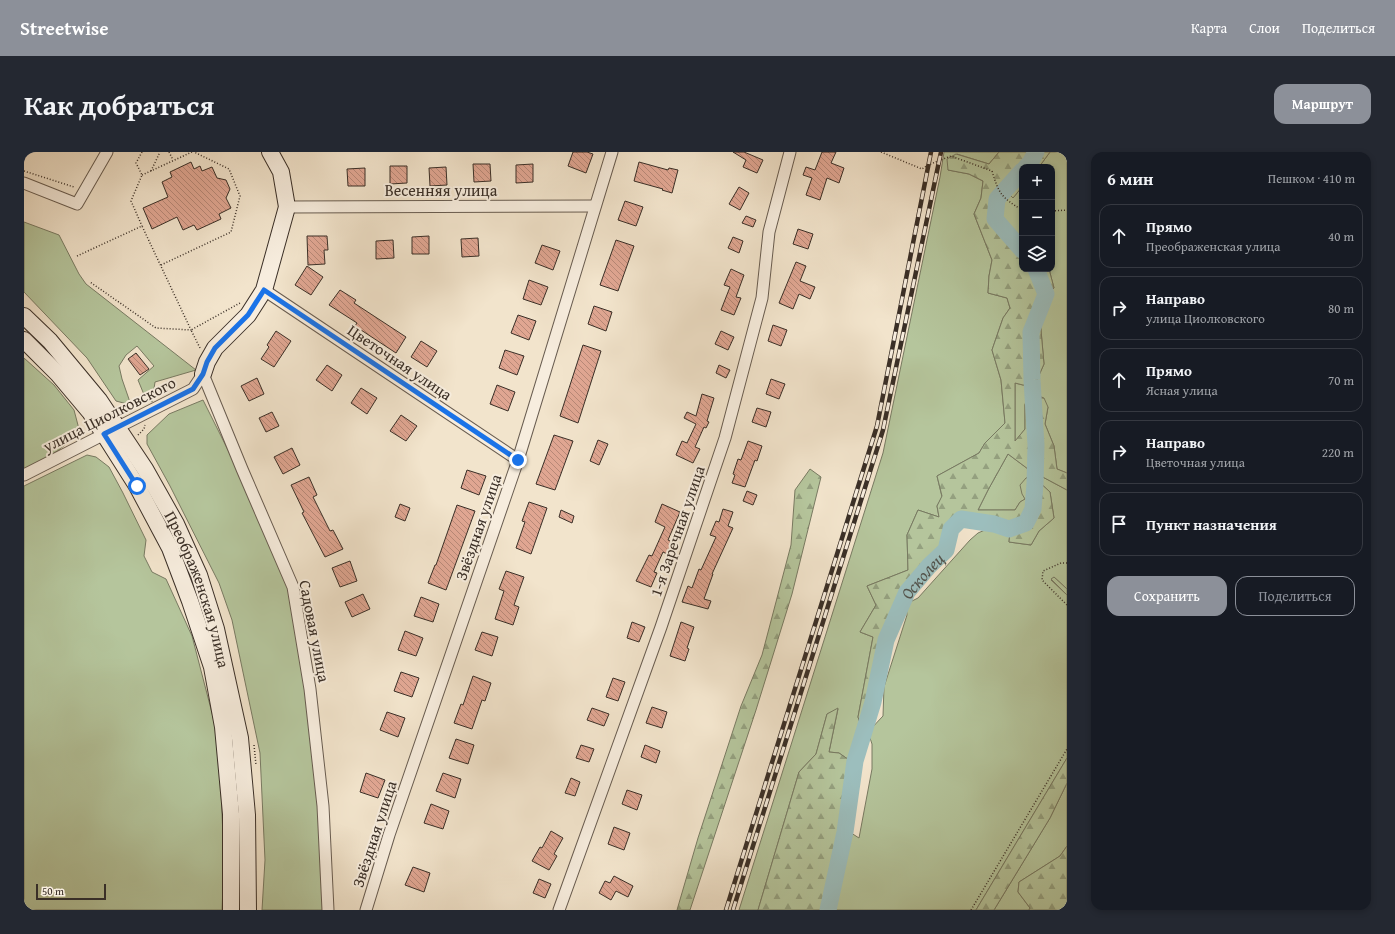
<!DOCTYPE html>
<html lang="ru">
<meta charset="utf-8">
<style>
body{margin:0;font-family:"Gentium Book Plus",serif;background:#242831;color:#f1f3f6}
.controls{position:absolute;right:12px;top:12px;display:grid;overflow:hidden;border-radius:8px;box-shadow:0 2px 6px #0003}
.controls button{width:36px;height:36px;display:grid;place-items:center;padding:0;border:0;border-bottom:1px solid #363941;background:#171b24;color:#f1f3f6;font:20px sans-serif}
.scale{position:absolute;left:12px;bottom:10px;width:70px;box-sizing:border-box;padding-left:4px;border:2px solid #3a2f27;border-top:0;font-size:11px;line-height:14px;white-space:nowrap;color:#3a2f27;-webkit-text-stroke:3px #f7edde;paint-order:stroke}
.stop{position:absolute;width:12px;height:12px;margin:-9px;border:3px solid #1a73e8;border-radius:50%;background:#fff}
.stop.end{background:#1a73e8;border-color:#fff;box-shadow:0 1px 4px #0008}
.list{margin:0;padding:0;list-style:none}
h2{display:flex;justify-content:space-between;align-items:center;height:52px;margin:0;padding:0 16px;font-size:17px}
h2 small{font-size:13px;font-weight:400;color:#9ea1a6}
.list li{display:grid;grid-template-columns:26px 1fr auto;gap:12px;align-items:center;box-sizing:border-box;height:64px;margin:0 8px 8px;padding:0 8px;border:1px solid #363941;border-radius:12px}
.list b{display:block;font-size:15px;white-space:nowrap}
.list p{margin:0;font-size:13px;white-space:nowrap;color:#9ea1a6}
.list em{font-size:13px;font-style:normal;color:#9ea1a6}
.actions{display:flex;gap:8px;padding:12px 16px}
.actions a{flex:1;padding:9px 0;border:1px solid #8c9099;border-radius:12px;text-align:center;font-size:14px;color:#8c9099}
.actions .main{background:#8c9099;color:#fff}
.icon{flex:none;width:22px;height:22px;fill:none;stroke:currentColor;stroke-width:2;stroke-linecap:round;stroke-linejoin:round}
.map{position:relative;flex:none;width:1043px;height:758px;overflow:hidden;border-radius:12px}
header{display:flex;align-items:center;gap:24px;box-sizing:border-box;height:56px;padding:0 20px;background:#8c9099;color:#fff}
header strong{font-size:19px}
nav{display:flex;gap:22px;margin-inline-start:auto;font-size:14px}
.intro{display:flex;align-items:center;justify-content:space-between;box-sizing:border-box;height:96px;padding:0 24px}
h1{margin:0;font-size:28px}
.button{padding:10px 18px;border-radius:12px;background:#8c9099;color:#fff;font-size:14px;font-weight:700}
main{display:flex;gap:24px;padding:0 24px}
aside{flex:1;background:#171b24;border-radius:12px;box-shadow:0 2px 6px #0003}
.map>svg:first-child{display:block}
</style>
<header>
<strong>Streetwise</strong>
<nav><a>Карта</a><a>Слои</a><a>Поделиться</a></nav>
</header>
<div class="intro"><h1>Как добраться</h1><a class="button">Маршрут</a></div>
<main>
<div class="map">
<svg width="1043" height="758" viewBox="0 0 1043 758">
<defs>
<pattern id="forest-firs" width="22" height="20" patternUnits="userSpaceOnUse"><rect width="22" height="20" fill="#b5c59c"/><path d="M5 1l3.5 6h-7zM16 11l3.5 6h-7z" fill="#94a07f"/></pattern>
<pattern id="building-back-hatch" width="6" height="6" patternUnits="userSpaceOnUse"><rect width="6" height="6" fill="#e0a692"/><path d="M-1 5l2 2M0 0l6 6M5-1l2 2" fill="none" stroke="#b78877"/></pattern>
</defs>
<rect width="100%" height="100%" fill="#f2e4cc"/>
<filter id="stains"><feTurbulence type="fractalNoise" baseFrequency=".005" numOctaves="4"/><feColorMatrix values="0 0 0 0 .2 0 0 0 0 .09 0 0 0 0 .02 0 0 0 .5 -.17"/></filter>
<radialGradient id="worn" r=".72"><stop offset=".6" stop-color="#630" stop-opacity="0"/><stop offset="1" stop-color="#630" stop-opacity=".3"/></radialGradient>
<g fill="#b5c59c" stroke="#787a62">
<polygon points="920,0 975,0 965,12 933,2 924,18 945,22 959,29 957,46 950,62 968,108 965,124 964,141 983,146 986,156 979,166 968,198 977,228 981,271 961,291 955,301 913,324 918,345 913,354 915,365 894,358 883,383 884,418 843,434 852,453 836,480 849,485 834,565 838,577 828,610 815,601 805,600 814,557 803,562 792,602 775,620 734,758 715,758 859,301 916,25"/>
<polygon points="1026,0 1043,0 1043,321 1033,317 1030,294 1021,272 1024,255 1012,243 1012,230 1020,212 1016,167 1025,140 1030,136 1025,117 1028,117 1028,15 1015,15"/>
<polygon points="998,35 998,92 974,67 975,48 984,41 989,46"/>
<polygon points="0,70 35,83 55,122 62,132 172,218 131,230 128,250 121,245 114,228 130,214 113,194 102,203 95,214 98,227 107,253 92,249 63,206 0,140"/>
<path d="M0,206L30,233L50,258L55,277C38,300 24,305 0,317Z"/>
<polygon points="991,231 999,233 1005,233 1006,243 1001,253 1001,277 991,290"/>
<polygon points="179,248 249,388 270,442 278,485 304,758 238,758 241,708 236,601 208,468 195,431 146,334 123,292 123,283 145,262"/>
<polygon points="984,302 1008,320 1009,325 1002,326 1002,347 996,350 991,358 954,358 964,338"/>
<polygon points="63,303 72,305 85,315 99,341 122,388 120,404 128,420 142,427 168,484 195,588 200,710 198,758 0,758 0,334"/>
<polygon points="1015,323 1043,338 1043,437 1030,425 1027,428 1043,443 1043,606 952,758 806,758 824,679 835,686 848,617 848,592 844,580 859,564 860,535 883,463 882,452 894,446 946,388 954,381 970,374 986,380 985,390 1007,393 1015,379 1030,366 1026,340 1014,329"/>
<polygon points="1043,631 1043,694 1036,704 995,730 994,740 1006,756 1005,758 970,758 1026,666"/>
</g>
<g fill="url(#forest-firs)" stroke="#787a62">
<path d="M975,0H1007C998,18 973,30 969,49C967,54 969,62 968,68L991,92L998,103V117H1007L1017,148L1005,179V233H999L991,231V289L1001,277V252L1006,243L1008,320L984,302L964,338L954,358H991L996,350L1001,347L998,342L996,333L1002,326L1009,325C1011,340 1008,356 1001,370L986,376L970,370L937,366L925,376L920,397L904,413L881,439L860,488L846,550L838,577L834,565L849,485L836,480L852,453L843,434L884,418L883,383L894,358L915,365L913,354L918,344L913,324L955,301L961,291L981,271L977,228L968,198L979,166L986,156L983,146L964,141L965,124L968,108L950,62L957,46L959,29L945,22L924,18L923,7L932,2L965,12Z"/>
<polygon points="1017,0 1026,0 1015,15 1007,15"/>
<polygon points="998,26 998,35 989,46 984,41"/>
<polygon points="1016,117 1025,117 1030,136 1025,140"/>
<polygon points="1016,167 1020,212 1012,230 1010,180"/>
<polygon points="1012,243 1020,246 1024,255 1021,272 1030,294 1033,317 1043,321 1043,338 1015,323"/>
<polygon points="786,317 797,325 768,442 732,558 666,758 653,758 674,686 717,554 738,503 767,393 771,338"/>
<polygon points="1014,329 1026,340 1030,366 1015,379 1007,393 985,390 986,380 1005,371 1011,357"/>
<polygon points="1030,425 1043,437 1043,443 1027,427"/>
<polygon points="814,556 805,600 815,601 828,610 817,679 800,758 734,758 775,620 792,602 803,562"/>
<polygon points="1043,606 1043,631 1026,666 970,758 952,758"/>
<polygon points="1043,694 1043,758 1005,758 1006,756 994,740 995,730 1036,704"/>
</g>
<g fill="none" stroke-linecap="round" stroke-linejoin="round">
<g stroke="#9cbebd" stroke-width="17">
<polyline points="1002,15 1006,11 1012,0"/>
<polyline points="998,19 973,47 971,67 998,98"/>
<path id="s1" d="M804,758L821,680L831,609L849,550L862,488L883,440L905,414L922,398L927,377L937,367L970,372L985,377L1002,371L1009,357L1011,332L1012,293L1008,228L1007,180L1022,142L1012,117"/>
</g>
</g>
<g fill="url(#building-back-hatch)" stroke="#3a2f27">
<polygon points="549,0 563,0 569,2 562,21 544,14"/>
<polygon points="709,0 720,0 739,8 733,21 719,15 722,8"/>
<polygon points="798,0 812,0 807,11 820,16 815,31 803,26 796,48 782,43 788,26 779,23 782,15 791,18"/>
<polygon points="167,10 170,17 176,14 178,19 188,15 193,26 202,28 206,37 202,46 207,56 195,62 197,67 173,78 170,73 159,78 153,65 128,77 119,56 144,45 138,30 148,25 146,20"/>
<polygon points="615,10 644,18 645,16 654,18 648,41 638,38 639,37 610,29"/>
<polygon points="449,12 466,12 467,29 450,30"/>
<polygon points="509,12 509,30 492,31 492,13"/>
<polygon points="366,14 383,14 383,31 366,32"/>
<polygon points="422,15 423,33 406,34 405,16"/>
<polygon points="341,16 341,34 324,34 323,17"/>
<polygon points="715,35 725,41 716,58 705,52"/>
<polygon points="601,49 619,55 612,74 594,68"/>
<polygon points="722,64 732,68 729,75 718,71"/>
<polygon points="774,77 789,82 784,97 769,92"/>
<polygon points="283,84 303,84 304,98 300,98 301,112 284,113"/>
<polygon points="405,84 405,102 388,102 388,85"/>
<polygon points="709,85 719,89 715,101 704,96"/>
<polygon points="454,86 455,104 438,105 437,87"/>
<polygon points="369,88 370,106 352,107 352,89"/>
<polygon points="592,88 610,94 594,139 576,133"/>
<polygon points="518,93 536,99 529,118 511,111"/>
<polygon points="772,110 782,114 776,129 791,135 786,147 775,142 769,157 755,151"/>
<polygon points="283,114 299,125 287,143 271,133"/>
<polygon points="707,117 720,123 712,145 717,146 710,163 697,158 706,135 700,133"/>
<polygon points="505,128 524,135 517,153 499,147"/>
<polygon points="316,138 332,148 330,151 382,185 372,201 331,174 333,171 305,153"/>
<polygon points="570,154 588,160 582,179 564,172"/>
<polygon points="494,163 512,169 505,188 487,181"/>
<polygon points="749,173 763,178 757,194 744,189"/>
<polygon points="252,179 267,189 250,215 237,207 245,195 243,193"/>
<polygon points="697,179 710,185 704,198 691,192"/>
<polygon points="397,189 413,199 403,215 387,205"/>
<polygon points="559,193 577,199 554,271 536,264"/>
<polygon points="481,198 500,204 493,223 475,216"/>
<polygon points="112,201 125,217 116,223 104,207"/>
<polygon points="303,213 318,223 308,239 292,228"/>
<polygon points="695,213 706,218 702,226 692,221"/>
<polygon points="233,226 240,242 225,249 217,234"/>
<polygon points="747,227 761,232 755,247 742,242"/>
<polygon points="473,233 491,240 484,259 466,252"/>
<polygon points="337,236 353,246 343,262 327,251"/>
<polygon points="678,242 690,246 683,269 685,270 682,276 680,275 671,295 676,297 669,311 652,303 658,289 663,291 672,272 660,266 663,260 672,264"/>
<polygon points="733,256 747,260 742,275 728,270"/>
<polygon points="248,260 255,274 242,280 235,266"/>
<polygon points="377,263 393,274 382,289 366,279"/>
<polygon points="530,283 549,289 531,338 512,332"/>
<polygon points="574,288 584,292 575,313 566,309"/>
<polygon points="724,289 738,294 733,309 731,308 721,335 708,331 711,323 709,322 714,307 717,308"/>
<polygon points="268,296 276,313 259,322 250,305"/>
<polygon points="443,318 462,324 455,343 437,336"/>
<polygon points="285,325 293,343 289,345 306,379 309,378 319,397 301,405 278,361 280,360 267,333"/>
<polygon points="723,339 733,343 729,353 719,349"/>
<polygon points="505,350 523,356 507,402 492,396 501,370 498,369"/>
<polygon points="376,352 386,356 381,369 371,365"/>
<polygon points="638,352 656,360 644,388 648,390 643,402 639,400 630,420 633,421 627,435 612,429 625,403 628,404 641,375 631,370"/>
<polygon points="433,353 451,359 422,438 404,431 411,413 412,413"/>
<polygon points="699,357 709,360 704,374 709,376 688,422 689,422 680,447 687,449 684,457 658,450 664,434 668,436 675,417 677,418 692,385 686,383 692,369 695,370"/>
<polygon points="537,358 550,364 548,371 535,365"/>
<polygon points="326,409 333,429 316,435 308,416"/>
<polygon points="482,419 500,425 490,453 495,455 489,473 471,467 480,439 475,437"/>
<polygon points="339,442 346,457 328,465 321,450"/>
<polygon points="397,445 415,452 409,470 390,464"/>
<polygon points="608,470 621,475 615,490 603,486"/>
<polygon points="657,470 670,475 663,496 665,497 661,509 646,504"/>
<polygon points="381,479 399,486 392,504 374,498"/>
<polygon points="458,480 474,485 468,504 451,498"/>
<polygon points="377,520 395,526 388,545 370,539"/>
<polygon points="449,524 467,531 461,549 458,548 448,577 430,571 437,552 439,553"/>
<polygon points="589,526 601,530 594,549 582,545"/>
<polygon points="628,555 643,560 638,576 622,571"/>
<polygon points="568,556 585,562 580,574 563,568"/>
<polygon points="363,560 381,566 374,585 356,578"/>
<polygon points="432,587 450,593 444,612 425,606"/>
<polygon points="557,593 570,597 565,610 552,606"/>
<polygon points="621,593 636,599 632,611 617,605"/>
<polygon points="342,621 361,628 354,646 336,640"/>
<polygon points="419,621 437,627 431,646 412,639"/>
<polygon points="547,626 556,630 551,644 541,641"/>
<polygon points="603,638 618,643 613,658 598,652"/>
<polygon points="407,652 425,659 419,677 400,671"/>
<polygon points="590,675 606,681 600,698 584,692"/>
<polygon points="527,679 539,686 530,702 533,704 525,718 508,709 516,695 518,696"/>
<polygon points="389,715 406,721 400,740 381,733"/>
<polygon points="590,724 609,734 604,745 592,739 587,748 575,741 581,729 586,731"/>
<polygon points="515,727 527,732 521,746 509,741"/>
</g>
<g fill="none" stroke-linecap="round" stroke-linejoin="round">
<g stroke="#685c50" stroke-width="13">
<g id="street">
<polyline points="0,31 53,52 83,0"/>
<polyline points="263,55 571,54"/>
<polyline points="240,138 494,308"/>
<polyline points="179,222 218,317 269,435 286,537 299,654 304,758"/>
<polyline points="0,323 169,237 179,222"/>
<polyline points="342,758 365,683 494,308 588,0"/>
<polyline points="535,758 637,475 701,286 738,146 745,80 766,0"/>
</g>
</g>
<g stroke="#3a2f27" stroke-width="18">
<g id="secondary">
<path id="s2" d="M0,164L26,189L75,248L121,317L152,372L175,423L192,477L216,586L223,663L224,758"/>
<polyline points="0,188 34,222 66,260 113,334 146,396 166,449 188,515 199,575 207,662 207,758"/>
<polyline points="179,222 183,210 191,196 224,163 240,138 263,55 257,20 246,0"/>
</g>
</g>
<g stroke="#3a2f27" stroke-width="1.5" stroke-dasharray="1 2" stroke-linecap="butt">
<polyline points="118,0 112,11 118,23 107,49 118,74"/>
<polyline points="145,0 149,8"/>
<path d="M857,0L898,17L904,13L927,4L968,19C975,42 977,45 998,58"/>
<polyline points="0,19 50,35"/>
<polyline points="127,19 136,0"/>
<polyline points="118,23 168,0"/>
<polyline points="1028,59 1043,58"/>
<polyline points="53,104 118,74 167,178 132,176 66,130"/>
<polyline points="137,113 207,80 216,44 205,17 170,0"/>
<polyline points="176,196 167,178 216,151"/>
<polyline points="114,283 120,277 121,273"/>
<polyline points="1043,411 1037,411 1019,419 1018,428 1043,453"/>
<polyline points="230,593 232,613"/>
<polyline points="947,758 1043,597"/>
</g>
<use href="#street" stroke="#f7edde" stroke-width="11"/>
<use href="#secondary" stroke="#f7edde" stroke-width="16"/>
<g stroke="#3a2f27" stroke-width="4.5">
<g id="rail">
<polyline points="702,758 853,274 907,0"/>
<polyline points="709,758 859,278 917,0"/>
</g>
</g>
<use href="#rail" stroke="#f7edde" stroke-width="3" stroke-dasharray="9" stroke-linecap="butt"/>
</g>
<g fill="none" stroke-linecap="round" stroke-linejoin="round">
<polyline stroke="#1a73e8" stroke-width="5" points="113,334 80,282 169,237 179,222 183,210 191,196 224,163 240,138 494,308"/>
</g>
<g text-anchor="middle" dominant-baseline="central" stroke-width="4" stroke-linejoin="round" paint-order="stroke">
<g font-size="16" fill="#3a2f27" stroke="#f7edde">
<text x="417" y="38">Весенняя улица</text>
<text transform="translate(376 210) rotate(34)">Цветочная улица</text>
<text transform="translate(85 262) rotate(-27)">улица Циолковского</text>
<text transform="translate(454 375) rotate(-71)">Звёздная улица</text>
<text transform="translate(653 379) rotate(-71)">1-я Заречная улица</text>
<text stroke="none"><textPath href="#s2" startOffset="328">Преображенская улица</textPath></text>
<text transform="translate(291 479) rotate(79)">Садовая улица</text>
<text transform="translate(350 682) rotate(-72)">Звёздная улица</text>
</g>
<g font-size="17" font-style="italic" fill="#52534c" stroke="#f7edde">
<text stroke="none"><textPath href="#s1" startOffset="351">Осколец</textPath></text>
</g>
</g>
<rect width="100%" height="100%" filter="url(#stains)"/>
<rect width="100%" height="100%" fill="url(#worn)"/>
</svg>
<div class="controls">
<button>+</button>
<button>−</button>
<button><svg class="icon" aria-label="layers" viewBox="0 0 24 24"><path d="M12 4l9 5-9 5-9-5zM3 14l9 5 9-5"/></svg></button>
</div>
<div class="scale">50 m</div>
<div class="stop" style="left:113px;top:334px"></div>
<div class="stop end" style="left:494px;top:308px"></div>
</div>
<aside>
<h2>6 мин<small>Пешком · 410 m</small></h2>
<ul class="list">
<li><svg class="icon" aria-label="ahead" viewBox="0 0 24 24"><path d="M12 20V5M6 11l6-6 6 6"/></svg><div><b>Прямо</b><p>Преображенская улица</p></div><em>40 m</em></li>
<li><svg class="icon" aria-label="right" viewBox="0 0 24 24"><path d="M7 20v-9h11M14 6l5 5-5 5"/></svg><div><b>Направо</b><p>улица Циолковского</p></div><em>80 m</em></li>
<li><svg class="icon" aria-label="ahead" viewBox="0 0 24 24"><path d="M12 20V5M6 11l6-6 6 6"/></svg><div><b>Прямо</b><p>Ясная улица</p></div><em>70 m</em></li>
<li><svg class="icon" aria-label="right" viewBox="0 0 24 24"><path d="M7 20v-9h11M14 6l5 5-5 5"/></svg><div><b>Направо</b><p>Цветочная улица</p></div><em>220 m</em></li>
<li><svg class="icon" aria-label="arrive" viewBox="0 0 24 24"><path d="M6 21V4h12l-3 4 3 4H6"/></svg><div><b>Пункт назначения</b></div></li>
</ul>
<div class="actions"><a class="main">Сохранить</a><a>Поделиться</a></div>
</aside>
</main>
